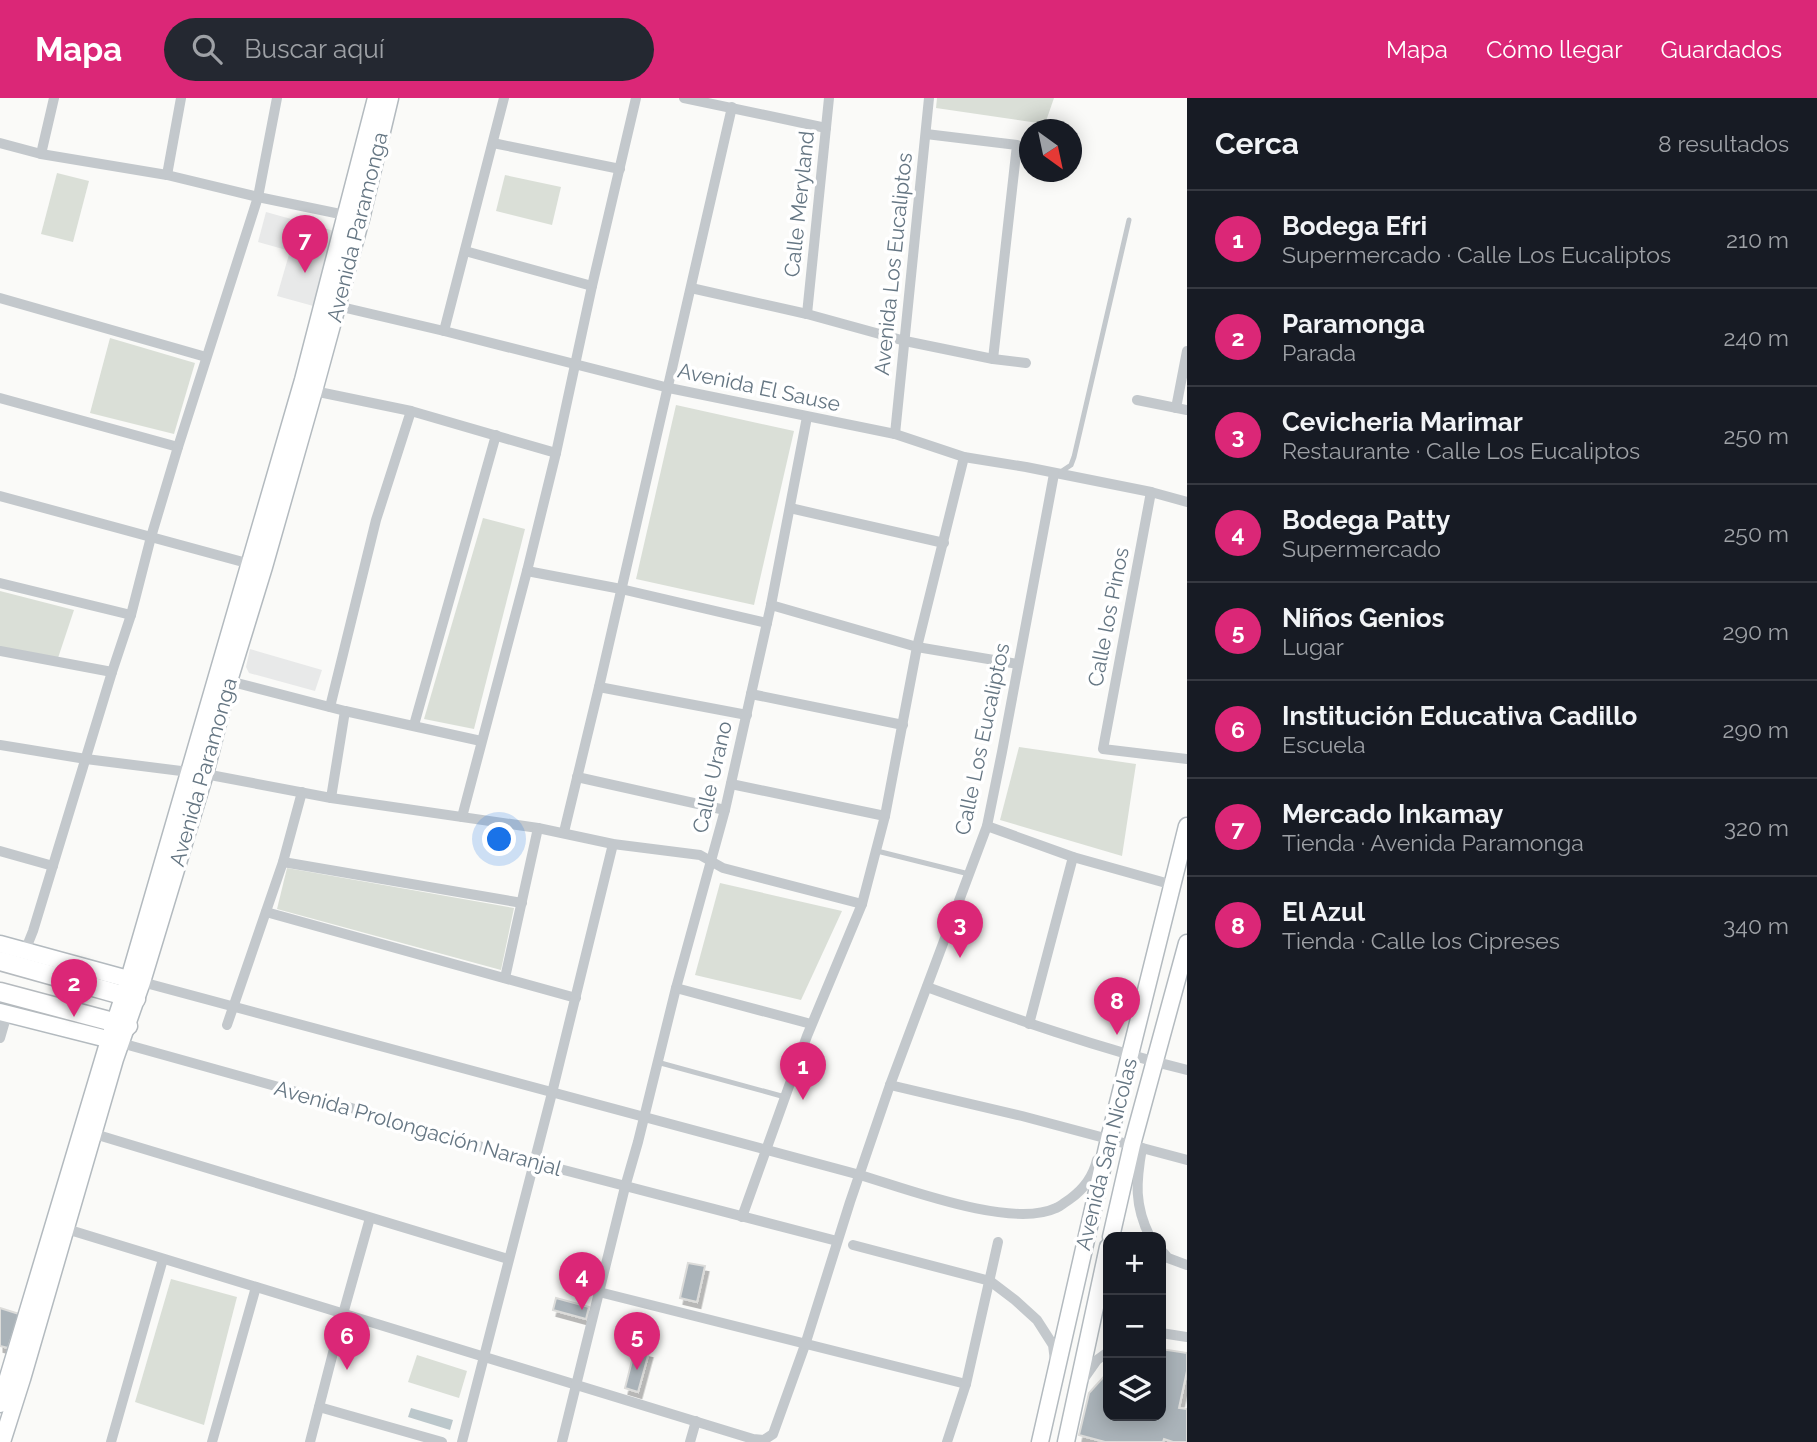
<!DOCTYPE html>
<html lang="es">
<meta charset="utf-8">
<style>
body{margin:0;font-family:Raleway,sans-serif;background:#242831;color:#f1f3f6}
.controls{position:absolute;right:21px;bottom:21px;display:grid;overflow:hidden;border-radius:14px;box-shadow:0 4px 18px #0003}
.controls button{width:63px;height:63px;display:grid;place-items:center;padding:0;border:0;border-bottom:2px solid #363941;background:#171b24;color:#f1f3f6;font:35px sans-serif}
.compass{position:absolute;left:1019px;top:21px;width:63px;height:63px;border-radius:50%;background:#171b24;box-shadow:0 4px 18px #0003;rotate:147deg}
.you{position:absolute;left:500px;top:742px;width:24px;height:24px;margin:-18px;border:5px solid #fff;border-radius:50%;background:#1a73e8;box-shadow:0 0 0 10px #1a73e833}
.badge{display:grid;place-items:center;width:46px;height:46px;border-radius:50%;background:#db2777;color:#fff;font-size:23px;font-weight:700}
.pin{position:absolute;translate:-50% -58px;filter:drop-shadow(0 2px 4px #0008)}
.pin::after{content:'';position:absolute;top:37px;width:24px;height:21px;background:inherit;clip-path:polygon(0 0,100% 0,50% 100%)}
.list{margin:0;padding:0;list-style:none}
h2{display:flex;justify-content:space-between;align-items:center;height:91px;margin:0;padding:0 28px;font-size:30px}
h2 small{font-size:23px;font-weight:400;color:#9ea1a6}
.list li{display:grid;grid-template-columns:46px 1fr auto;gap:21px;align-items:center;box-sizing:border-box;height:98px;padding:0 28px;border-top:2px solid #363941}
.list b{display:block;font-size:26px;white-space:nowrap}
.list p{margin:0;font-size:23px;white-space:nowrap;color:#9ea1a6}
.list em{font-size:23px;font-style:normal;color:#9ea1a6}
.icon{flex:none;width:38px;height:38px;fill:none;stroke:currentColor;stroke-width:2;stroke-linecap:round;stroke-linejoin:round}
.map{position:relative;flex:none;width:1187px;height:1344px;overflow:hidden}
header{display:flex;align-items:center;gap:42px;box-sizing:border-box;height:98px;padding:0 35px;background:#db2777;color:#fff}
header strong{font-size:33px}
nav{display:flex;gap:38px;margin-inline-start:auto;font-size:24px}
.search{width:490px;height:63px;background:#242831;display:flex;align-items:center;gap:18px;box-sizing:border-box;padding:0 24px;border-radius:38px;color:#9ea1a6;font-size:26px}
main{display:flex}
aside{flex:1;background:#171b24}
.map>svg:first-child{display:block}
</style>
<header>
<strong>Mapa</strong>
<div class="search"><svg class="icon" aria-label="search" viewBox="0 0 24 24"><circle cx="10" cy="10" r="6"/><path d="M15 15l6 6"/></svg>Buscar aquí</div>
<nav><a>Mapa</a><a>Cómo llegar</a><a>Guardados</a></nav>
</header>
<main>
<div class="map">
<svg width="1187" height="1344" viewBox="0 0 1187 1344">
<defs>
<filter id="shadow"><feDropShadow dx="3.5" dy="6" stdDeviation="0" flood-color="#0004"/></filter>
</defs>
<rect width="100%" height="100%" fill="#fafaf8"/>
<g fill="#e8e9e9">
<polygon points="266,114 338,134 317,209 277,198 290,153 258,144"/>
<polygon points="250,551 322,572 315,593 249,575 246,569"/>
</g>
<g fill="#dadfd7">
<polygon points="937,0 1054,0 1045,26 936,10"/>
<polygon points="57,75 89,83 73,144 41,136"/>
<polygon points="505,77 561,89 552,127 496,113"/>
<polygon points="110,240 195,265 174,336 90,315"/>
<polygon points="676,307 794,333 754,507 636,481"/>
<polygon points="483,420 525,431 474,631 424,621"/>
<polygon points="0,493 74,512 57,563 0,552"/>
<polygon points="1019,649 1136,666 1122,758 1000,722"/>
<polygon points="287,770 514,810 501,872 277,811"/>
<polygon points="720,785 842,813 801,902 695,877"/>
<polygon points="171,1181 237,1199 204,1327 135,1304"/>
<polygon points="417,1257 467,1273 459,1300 408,1284"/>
</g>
<polygon fill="#bbc7cb" points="411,1310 453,1322 450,1332 408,1319"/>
<g fill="#aab3b9" stroke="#dcdcda" stroke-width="2" filter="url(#shadow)">
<polygon points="688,1165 705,1168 697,1204 680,1200"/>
<polygon points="556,1200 589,1209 586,1221 553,1212"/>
<polygon points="0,1210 19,1216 8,1250 0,1248"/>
<polygon points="635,1251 649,1254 638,1294 625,1290"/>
<polygon points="1161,1251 1187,1255 1187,1273 1179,1310 1187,1311 1187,1344 1173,1344 1164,1341 1163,1344 1105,1344 1079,1337 1089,1295 1108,1274 1108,1318 1161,1318"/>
</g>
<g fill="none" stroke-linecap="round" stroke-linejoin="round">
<g stroke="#b3babf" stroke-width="19">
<g id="secondary">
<polyline points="0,846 139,884"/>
<polyline points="0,914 119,944"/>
<polyline points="1111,1139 1132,1047 1187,845"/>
<polyline points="0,1306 109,942 129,881 303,282 376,0"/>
<polyline points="2,1344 22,1281 115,961 142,884 205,676 229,583 264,469 314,293 361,121 390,0"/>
<polyline points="1040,1344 1109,1041 1187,728"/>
<polyline points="1066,1344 1108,1149"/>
</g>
</g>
<g stroke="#b5babe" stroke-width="21">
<g id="primary">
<polyline points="0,863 136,901"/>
<polyline points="0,894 128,928"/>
</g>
</g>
<g stroke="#c3c8cc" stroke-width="5">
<polyline points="1059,375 1071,367 1074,359 1129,122"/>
<polyline points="877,753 969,776"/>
<polyline points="657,964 785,999"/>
</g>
<g stroke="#c3c8cc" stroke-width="10">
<polyline points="684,0 826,30"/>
<polyline points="926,36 1017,47 993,261"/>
<polyline points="0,45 41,56 167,77 258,99 350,118"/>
<polyline points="493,45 620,71"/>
<polyline points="41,56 54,0"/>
<polyline points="167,77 181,0"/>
<polyline points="465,153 592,188"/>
<polyline points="691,190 807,216 905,243 993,261 1026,265"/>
<polyline points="0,200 206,259"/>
<polyline points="333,207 444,233 669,290 895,336 964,359 1026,369 1151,394 1187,404"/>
<polyline points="807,216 829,0"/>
<polyline points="444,233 504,0"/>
<polyline points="314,293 411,313 556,355"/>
<polyline points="0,300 178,349"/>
<polyline points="1137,302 1187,312"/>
<polyline points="1176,310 1187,253"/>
<polyline points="895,336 929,0"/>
<polyline points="1151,394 1103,651 1187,661"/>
<polyline points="0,398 254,467"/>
<polyline points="790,410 944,445"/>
<polyline points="527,473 621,491 767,525"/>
<polyline points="0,485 131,517"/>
<polyline points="771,507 917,549 1018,566"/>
<polyline points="0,553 112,574"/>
<polyline points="225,582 345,613 481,643"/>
<polyline points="599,589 747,617"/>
<polyline points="751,596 903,627"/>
<polyline points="330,609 376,422 411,313"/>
<polyline points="414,627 496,337"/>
<polyline points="0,647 86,661 205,676 331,700 538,730 613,746 700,757 723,770 862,806"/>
<polyline points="577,679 725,712"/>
<polyline points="731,686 885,718"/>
<polyline points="331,700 345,613"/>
<polyline points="462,719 527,473 556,355 592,188 636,0"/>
<polyline points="987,728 1073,759 1173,787"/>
<polyline points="564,734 599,589 732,9"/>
<polyline points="0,753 53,768"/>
<polyline points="283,764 522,805"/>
<polyline points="266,814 576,900"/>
<polyline points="25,853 33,833 112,574 131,517 151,439 178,349 258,99 277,0"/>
<polyline points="505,880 538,730"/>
<path d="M142,884L860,1077C907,1091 1012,1131 1056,1110C1061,1108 1065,1104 1070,1101C1084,1091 1093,1079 1097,1062"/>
<path d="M927,889C1012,920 1098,950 1187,972"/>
<polyline points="676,890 811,926"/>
<polyline points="1029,926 1073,759"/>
<polyline points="227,927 283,764 302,694"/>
<polyline points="0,940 7,916"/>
<polyline points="121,945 311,998 533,1064 837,1143"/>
<polyline points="890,987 1022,1018 1187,1062"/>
<polyline points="88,1034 508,1161"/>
<path d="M1142,1050C1136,1084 1134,1107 1150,1139"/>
<polyline points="742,1119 807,938 862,806 885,718 917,549 964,359"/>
<polyline points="60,1129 753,1341 764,1342 773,1336 805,1247 850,1104 890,987 987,728 1002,654 1054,376"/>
<polyline points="853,1147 990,1183 1015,1202 1037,1222 1053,1247 1055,1263"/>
<polyline points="1161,1152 1168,1160 1187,1167"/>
<polyline points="599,1194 966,1286"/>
<polyline points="1161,1235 1187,1239"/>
<polyline points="1083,1282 1097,1262 1108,1254"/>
<polyline points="319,1309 442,1344"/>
<polyline points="111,1344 163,1161"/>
<polyline points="212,1344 256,1189"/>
<polyline points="310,1344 343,1216 370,1120"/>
<polyline points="462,1344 552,995 613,746"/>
<polyline points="562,1344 625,1089 638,1044 676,890 725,712 771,507 807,319"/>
<polyline points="690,1344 696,1323"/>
<polyline points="947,1344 966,1286 998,1144"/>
</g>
<use href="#secondary" stroke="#fff" stroke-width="16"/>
<use href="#primary" stroke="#fff" stroke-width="18"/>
</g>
<g text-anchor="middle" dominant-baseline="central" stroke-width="7" stroke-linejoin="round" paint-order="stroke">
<g font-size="21" fill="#657683" stroke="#fff">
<text transform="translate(799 106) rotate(-84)">Calle Meryland</text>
<text transform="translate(357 129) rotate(-76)">Avenida Paramonga</text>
<text transform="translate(893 166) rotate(-84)">Avenida Los Eucaliptos</text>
<text transform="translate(759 289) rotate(12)">Avenida El Sause</text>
<text transform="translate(1108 519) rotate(-79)">Calle los Pinos</text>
<text transform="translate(982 641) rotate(-78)">Calle Los Eucaliptos</text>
<text transform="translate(203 674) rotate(-74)">Avenida Paramonga</text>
<text transform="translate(712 679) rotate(-77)">Calle Urano</text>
<text transform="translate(418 1030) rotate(16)">Avenida Prolongación Naranjal</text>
<text transform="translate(1106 1056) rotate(-76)">Avenida San Nicolas</text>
</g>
</g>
</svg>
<div class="controls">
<button>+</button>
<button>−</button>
<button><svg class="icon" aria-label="layers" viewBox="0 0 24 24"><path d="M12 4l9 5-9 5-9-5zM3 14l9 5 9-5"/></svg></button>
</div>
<svg class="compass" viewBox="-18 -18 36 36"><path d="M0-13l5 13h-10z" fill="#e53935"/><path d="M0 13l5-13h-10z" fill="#9ea1a6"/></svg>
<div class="you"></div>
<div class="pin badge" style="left:803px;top:1002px">1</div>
<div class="pin badge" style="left:74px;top:919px">2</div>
<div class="pin badge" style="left:960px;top:860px">3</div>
<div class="pin badge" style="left:582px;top:1212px">4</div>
<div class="pin badge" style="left:637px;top:1272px">5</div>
<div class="pin badge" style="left:347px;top:1272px">6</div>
<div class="pin badge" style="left:305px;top:175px">7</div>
<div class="pin badge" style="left:1117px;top:937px">8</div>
</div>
<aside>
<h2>Cerca<small>8 resultados</small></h2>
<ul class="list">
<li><span class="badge">1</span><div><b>Bodega Efri</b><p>Supermercado · Calle Los Eucaliptos</p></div><em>210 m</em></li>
<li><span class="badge">2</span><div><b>Paramonga</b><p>Parada</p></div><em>240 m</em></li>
<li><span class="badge">3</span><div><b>Cevicheria Marimar</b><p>Restaurante · Calle Los Eucaliptos</p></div><em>250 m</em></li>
<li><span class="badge">4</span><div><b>Bodega Patty</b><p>Supermercado</p></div><em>250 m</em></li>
<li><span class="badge">5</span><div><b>Niños Genios</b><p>Lugar</p></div><em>290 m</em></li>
<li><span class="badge">6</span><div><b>Institución Educativa Cadillo</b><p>Escuela</p></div><em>290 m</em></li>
<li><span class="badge">7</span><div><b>Mercado Inkamay</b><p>Tienda · Avenida Paramonga</p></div><em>320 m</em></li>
<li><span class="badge">8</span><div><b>El Azul</b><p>Tienda · Calle los Cipreses</p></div><em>340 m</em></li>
</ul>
</aside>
</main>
